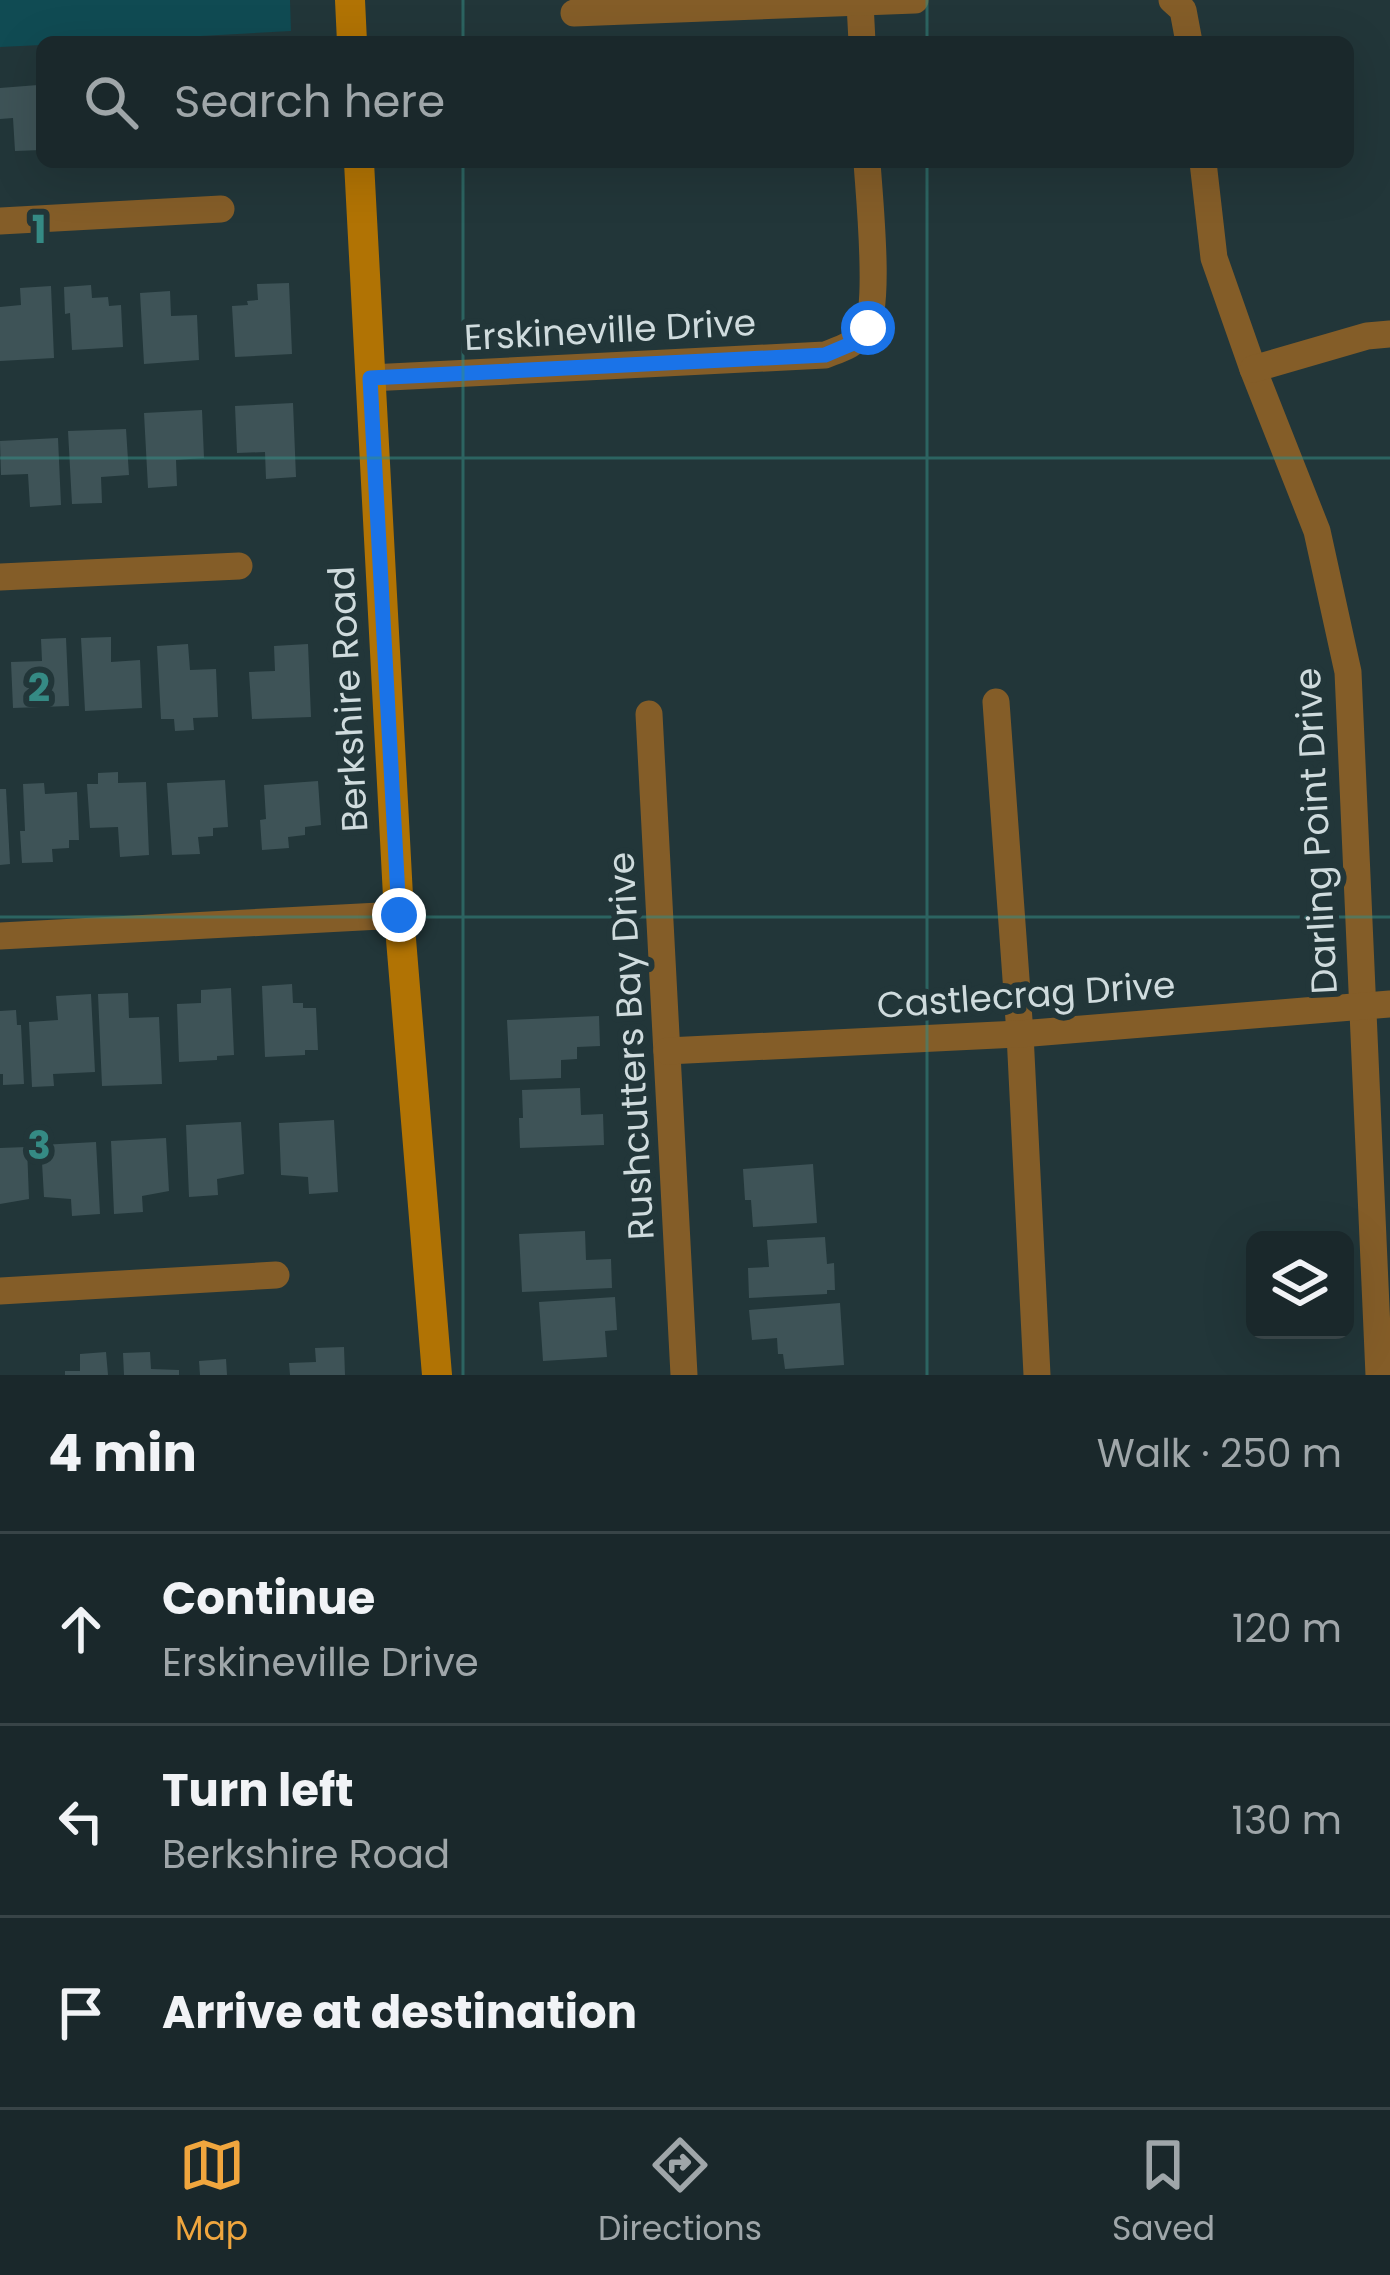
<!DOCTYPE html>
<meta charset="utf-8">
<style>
body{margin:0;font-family:Poppins,sans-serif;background:#273437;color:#f1f3f6}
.controls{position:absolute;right:36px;bottom:36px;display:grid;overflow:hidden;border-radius:18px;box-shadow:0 12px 48px #0002}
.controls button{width:108px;height:108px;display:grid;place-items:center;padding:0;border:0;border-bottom:3px solid #384447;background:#1a282b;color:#f1f3f6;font:60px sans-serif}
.stop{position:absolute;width:36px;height:36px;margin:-27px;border:9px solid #1a73e8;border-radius:50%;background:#fff}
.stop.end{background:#1a73e8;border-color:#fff;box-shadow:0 3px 12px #0008}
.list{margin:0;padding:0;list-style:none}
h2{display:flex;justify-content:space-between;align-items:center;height:156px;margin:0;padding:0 48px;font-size:51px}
h2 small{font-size:39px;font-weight:400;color:#9fa6a9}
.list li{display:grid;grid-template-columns:78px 1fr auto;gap:36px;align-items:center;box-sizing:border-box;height:192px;padding:0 48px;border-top:3px solid #384447}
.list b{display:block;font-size:45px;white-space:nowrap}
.list p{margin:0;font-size:39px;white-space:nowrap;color:#9fa6a9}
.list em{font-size:39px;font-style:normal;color:#9fa6a9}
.icon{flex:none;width:66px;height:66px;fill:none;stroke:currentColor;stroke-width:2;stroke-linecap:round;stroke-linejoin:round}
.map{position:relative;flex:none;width:1390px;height:1375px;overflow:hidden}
.search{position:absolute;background:#1a282b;box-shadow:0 12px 48px #0002;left:36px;right:36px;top:36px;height:132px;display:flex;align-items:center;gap:30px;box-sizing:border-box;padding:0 42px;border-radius:18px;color:#9fa6a9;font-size:45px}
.sheet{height:732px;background:#1a282b}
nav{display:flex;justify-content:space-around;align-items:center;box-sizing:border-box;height:168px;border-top:3px solid #384447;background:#1a282b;font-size:33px;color:#9fa6a9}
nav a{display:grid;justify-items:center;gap:6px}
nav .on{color:#f0a63e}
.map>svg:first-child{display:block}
</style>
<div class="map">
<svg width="1390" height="1375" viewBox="0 0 1390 1375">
<rect width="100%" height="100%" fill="#223639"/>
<polygon fill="#104b53" points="0,0 290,0 291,31 91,42 42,42 42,45 0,47"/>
<g fill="#3e5357">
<polygon points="38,85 42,150 15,151 13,118 0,119 0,88"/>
<polygon points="289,283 292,354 235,357 232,306 248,305 247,301 258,300 257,284"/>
<polygon points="91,285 92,298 108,297 109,306 121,305 123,347 72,350 70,313 65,314 64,287"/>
<polygon points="51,286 54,358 0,361 0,307 21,305 20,288"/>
<polygon points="170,291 171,316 197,315 199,360 144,364 140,293"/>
<polygon points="293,403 296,477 266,479 265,452 237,453 235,406"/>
<polygon points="202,410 204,458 176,460 177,486 148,488 144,413"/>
<polygon points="126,429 129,475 101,477 102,503 72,504 68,431"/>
<polygon points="58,438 61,505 30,507 28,474 1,475 0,441"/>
<polygon points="111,637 111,662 140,660 142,708 85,711 81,638"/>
<polygon points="66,638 69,706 13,708 11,662 42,661 41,639"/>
<polygon points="188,644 190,670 216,669 218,717 193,718 194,730 175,731 174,719 161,719 157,646"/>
<polygon points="308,644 311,717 252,719 249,672 275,671 274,646"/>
<polygon points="118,772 118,783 146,782 149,855 120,857 118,827 90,828 87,784 98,784 98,773"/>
<polygon points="225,780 228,827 213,828 213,836 198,837 200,854 172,855 167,783"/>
<polygon points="318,781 321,825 305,827 305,835 288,837 289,848 262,850 260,820 266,819 264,785"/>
<polygon points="44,783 45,794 77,792 79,840 69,840 69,848 52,849 53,862 22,863 20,831 25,831 23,784"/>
<polygon points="0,789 6,789 10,864 0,865"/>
<polygon points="292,984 293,1003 303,1003 303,1008 316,1008 318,1050 305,1050 305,1055 265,1057 262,986"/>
<polygon points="231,988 234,1055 217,1056 217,1060 179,1062 177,1004 201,1003 201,990"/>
<polygon points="128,993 129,1018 159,1017 162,1084 102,1086 98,994"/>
<polygon points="91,994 95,1072 53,1074 54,1086 32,1087 29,1022 58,1020 56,996"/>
<polygon points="16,1010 17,1025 21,1025 24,1084 3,1085 3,1074 0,1074 0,1011"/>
<polygon points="599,1016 600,1046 577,1047 577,1059 561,1060 561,1078 510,1080 507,1020"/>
<polygon points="580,1088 581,1115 603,1114 604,1145 520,1148 519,1118 523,1118 522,1090"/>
<polygon points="334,1120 338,1192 309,1194 308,1177 281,1175 279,1123"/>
<polygon points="241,1122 244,1174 217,1179 218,1195 189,1197 186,1125"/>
<polygon points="166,1138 169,1191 142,1196 143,1212 114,1214 111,1141"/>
<polygon points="96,1142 100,1214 72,1216 71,1199 44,1197 41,1145"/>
<polygon points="27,1147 29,1199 0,1204 0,1148"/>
<polygon points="813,1164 817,1223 753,1227 751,1200 745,1200 743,1169"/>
<polygon points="585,1231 586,1260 611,1259 612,1288 522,1292 519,1234"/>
<polygon points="825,1237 827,1264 834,1263 835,1290 827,1290 827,1294 749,1298 748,1268 769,1267 767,1240"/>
<polygon points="615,1297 617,1330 605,1331 607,1357 543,1361 539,1302"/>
<polygon points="840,1303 844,1365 785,1369 783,1354 778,1354 777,1338 752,1340 749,1310"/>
<polygon points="344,1347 345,1375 290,1375 289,1363 316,1362 315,1348"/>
<polygon points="106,1352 108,1375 65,1375 65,1371 80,1371 80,1354"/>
<polygon points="150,1352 151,1369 179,1370 179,1375 124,1375 123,1353"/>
<polygon points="226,1359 227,1375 200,1375 199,1361"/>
</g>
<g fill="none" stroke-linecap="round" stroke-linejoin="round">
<g stroke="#845d28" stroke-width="27">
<polyline points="1172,0 1183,10 1189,42"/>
<polyline points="860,3 862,42"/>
<polyline points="574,13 915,0"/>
<polyline points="1203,162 1214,258 1253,369 1317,531 1348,672 1379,1375"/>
<polyline points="0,221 221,209"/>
<polyline points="1253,369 1367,336 1390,334"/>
<path d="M370,378L825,355C840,349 855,345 865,331C881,308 869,195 867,162"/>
<polyline points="0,577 239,566"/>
<polyline points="996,702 1020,1034 1037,1375"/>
<polyline points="649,714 684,1375"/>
<polyline points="0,936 399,915"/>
<polyline points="667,1051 1020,1034 1390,1004"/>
<polyline points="0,1291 276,1275"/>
</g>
<g stroke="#b17304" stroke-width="30">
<polyline points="350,0 352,42"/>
<polyline points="359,162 399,915 437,1375"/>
</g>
</g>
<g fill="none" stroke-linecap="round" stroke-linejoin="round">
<polyline stroke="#1a73e8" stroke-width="15" points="399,915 370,378 825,355 851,344 868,328"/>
</g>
<path fill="none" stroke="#358a84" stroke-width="3" stroke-opacity="0.55" d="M463,0V42M927,0V42M463,162V1375M927,162V1375M0,458H1390M0,917H1390"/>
<g text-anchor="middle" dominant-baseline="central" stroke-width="12" stroke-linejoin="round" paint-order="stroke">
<g font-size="36" fill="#cfdbdd" stroke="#223639">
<text transform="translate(610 330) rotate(-3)">Erskineville Drive</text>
<text transform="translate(348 699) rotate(-93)">Berkshire Road</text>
<text transform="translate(1316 831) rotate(-93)">Darling Point Drive</text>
<text transform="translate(1026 995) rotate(-4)">Castlecrag Drive</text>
<text transform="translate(631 1046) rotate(-93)">Rushcutters Bay Drive</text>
</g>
</g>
<g font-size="39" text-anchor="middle" font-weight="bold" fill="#358a84" stroke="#223639" stroke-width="12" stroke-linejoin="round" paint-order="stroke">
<text x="39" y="243">1</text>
<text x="39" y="701">2</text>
<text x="39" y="1159">3</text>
</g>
</svg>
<div class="controls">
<button><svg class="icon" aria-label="layers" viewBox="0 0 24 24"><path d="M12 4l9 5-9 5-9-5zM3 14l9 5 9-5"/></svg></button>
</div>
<div class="stop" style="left:868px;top:328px"></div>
<div class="stop end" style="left:399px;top:915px"></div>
<div class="search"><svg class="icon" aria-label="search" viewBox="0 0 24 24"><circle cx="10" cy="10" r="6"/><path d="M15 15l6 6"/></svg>Search here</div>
</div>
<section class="sheet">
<h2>4 min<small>Walk · 250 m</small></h2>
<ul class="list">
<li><svg class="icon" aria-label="ahead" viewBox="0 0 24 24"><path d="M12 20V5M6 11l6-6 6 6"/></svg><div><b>Continue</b><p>Erskineville Drive</p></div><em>120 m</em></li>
<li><svg class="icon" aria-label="left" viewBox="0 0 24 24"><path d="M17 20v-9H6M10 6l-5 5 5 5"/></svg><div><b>Turn left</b><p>Berkshire Road</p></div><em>130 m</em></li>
<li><svg class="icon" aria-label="arrive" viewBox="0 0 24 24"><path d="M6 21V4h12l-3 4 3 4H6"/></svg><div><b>Arrive at destination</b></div></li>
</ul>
</section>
<nav>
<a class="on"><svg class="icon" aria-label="map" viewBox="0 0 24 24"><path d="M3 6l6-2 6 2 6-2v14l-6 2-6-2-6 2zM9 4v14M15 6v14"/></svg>Map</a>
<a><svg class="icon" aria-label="directions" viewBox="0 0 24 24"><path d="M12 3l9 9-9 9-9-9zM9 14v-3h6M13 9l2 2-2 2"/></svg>Directions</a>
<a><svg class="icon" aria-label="saved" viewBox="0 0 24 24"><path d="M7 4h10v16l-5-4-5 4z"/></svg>Saved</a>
</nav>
